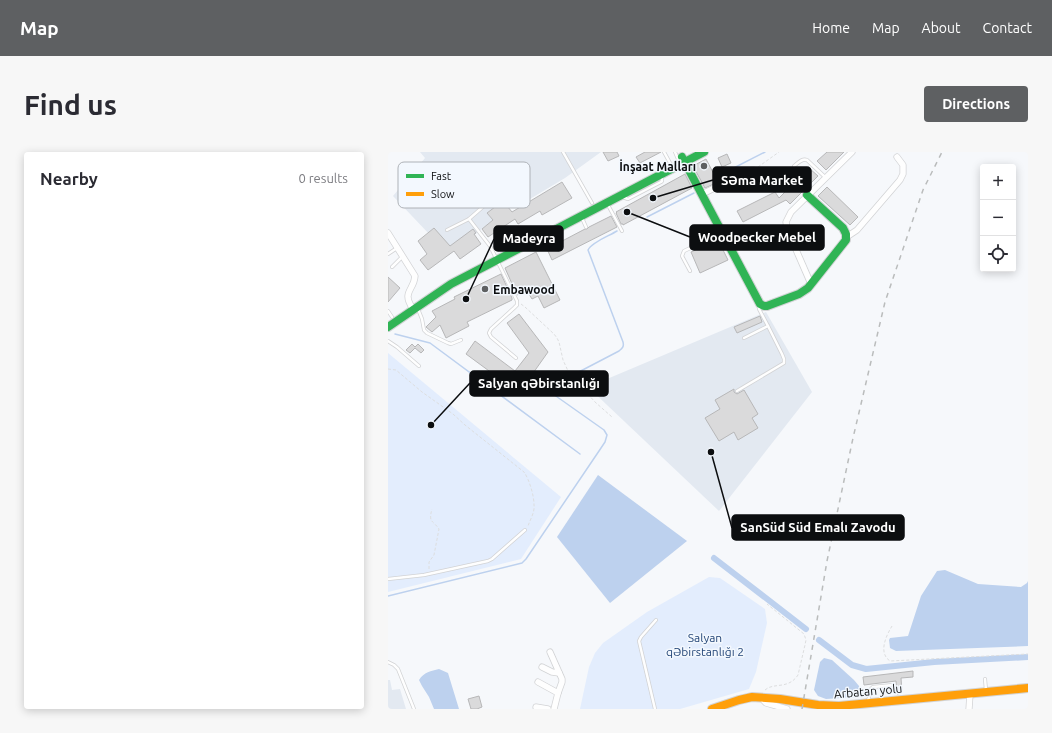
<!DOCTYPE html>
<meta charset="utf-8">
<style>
body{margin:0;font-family:Ubuntu,sans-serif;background:#f7f7f7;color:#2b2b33}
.controls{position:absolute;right:12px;top:12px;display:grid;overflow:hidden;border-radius:4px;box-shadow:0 2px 10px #0003}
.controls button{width:36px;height:36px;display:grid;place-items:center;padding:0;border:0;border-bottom:1px solid #e1e1e2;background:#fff;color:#2b2b33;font:20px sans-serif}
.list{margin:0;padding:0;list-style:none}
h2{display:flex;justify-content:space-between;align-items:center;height:52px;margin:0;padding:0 16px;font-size:17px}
h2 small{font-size:13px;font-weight:400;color:#7c7c81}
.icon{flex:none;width:22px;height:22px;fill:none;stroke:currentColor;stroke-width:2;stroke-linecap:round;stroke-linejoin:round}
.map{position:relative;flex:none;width:640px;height:557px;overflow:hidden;border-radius:4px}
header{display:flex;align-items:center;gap:24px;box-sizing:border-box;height:56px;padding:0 20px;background:#5e6062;color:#fff}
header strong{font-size:19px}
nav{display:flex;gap:22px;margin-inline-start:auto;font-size:14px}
.intro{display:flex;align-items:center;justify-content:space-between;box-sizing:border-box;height:96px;padding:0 24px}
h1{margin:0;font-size:28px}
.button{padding:10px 18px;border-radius:4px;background:#5e6062;color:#fff;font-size:14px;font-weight:700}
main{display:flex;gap:24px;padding:0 24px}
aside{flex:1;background:#fff;border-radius:4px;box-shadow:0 2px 10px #0003}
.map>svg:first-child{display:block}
</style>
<header>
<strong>Map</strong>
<nav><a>Home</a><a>Map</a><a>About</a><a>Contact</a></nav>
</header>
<div class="intro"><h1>Find us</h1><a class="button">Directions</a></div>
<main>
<aside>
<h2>Nearby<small>0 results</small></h2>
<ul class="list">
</ul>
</aside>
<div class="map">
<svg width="640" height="557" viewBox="0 0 640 557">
<rect width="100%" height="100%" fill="#f6f8fb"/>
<g fill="#e3e9f1">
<polygon points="32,0 213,0 177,26 127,56 118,46 100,61 105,68 61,103 5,44 37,6"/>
<polygon points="378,160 424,240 331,359 200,235"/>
<polygon points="0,528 2,528 4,538 12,537 18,557 0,557"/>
</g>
<g fill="#e3edfd">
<polygon points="0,201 173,345 133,407 0,440"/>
<polygon points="321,425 332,426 377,457 379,471 368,520 361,537 292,557 192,557 201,515 207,501 215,491 259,460"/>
</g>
<g fill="#bdd1ee">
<polygon points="210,323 299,389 222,451 169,385"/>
<polygon points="557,418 590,432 633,435 639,431 640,429 640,494 508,499 502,496 501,488 502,486 520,484 533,444 549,419"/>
<polygon points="436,506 444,508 466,528 471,534 472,541 470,545 438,547 430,544 426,538 432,510"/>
<path d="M51,517L60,521L71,557H46L41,545L34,534L31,528C36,520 43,519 51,517Z"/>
</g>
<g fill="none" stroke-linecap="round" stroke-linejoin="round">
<g stroke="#bdd1ee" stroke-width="1.5">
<polyline points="332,23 377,0"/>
<polyline points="259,65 306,41"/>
<polyline points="7,182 42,191 192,302"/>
<path d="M185,223L231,199C235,196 236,194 235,190L200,98C204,90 221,84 229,79"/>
<polyline points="168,243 174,235 181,228"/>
<polyline points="0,444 134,411 138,407 211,299 217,290 219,283 216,278 148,230"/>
</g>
<g stroke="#bdd1ee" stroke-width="6">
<polyline points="326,406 418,477"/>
<polyline points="431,488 464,513 478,517 546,510 640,505"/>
</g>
</g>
<g fill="#dadadb" stroke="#b7b7b8">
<polygon points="215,0 229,0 231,4 220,9"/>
<polygon points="257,0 273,0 252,11 248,5"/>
<polygon points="439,0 456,0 438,18 429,9"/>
<polygon points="339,2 343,11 334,15 330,6"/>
<polygon points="318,7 330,30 317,36 305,14"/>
<polygon points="421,16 430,24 402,52 398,48 355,70 349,59 387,40 391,46"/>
<polygon points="297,22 304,36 235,73 235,72 233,72 228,61 229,61 228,60"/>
<polygon points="174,30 184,46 154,63 152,59 130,72 127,67 100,85 94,77 105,68 99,61 115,49 124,60"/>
<polygon points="439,35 470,65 462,73 430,44"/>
<polygon points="223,64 229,75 164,108 159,97 197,77 199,77 201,75"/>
<polygon points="46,76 62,94 85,77 88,81 86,82 93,92 72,107 66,99 40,118 32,108 39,102 30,89"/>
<polygon points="330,88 340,108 312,121 303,100"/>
<polygon points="148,100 172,148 156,156 150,144 144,147 139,139 129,143 117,116"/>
<polygon points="113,122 124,146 124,148 79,170 81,174 58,186 52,173 44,180 38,175 48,165 44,159 67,147 66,145"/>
<polygon points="0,125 12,136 0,150"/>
<polygon points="131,162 160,200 131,241 78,202 87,189 127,219 141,201 119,171"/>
<polygon points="372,164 374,170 349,181 346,175"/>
<polygon points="24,192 27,195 30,192 36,198 33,201 27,196 22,201 18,198"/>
<polygon points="346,237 346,240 349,242 356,238 370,262 364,266 370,276 350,288 346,280 331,289 317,266 332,257 327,248"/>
<polygon points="525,519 525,525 513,526 514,541 509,542 508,529 476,533 475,525"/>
<polygon points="91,544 94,555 89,557 83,557 80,547"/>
</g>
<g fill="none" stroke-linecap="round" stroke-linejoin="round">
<g stroke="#d2d3d5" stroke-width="4">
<g id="lane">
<polyline points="175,0 204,51"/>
<polyline points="276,0 282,11"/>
<polyline points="287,0 290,7"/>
<path d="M406,14C410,11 414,6 419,8L437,25"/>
<polyline points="235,45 237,46 240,47 273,30 274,29 274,24"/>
<polyline points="220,53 234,79"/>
<polyline points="194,66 198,75"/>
<polyline points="81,67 105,46"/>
<polyline points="59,78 81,67 102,94 129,149 129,153 126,156 103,177 101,181 103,185 128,206"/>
<polyline points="118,78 126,92"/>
<polyline points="0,102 9,96"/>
<polyline points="4,115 14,105"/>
<polyline points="302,119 294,104 296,99 334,81"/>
<polyline points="30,157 34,167 36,178 39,181 60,191 63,192 73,188"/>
<polyline points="0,159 4,165"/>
<polyline points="356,186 380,174 371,157 371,154"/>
<polyline points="0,189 9,195 31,214"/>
<polyline points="349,239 391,214 396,211 396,207 394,202 380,174"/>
<polyline points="0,427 36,423 100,409 104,407 137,378"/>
<polyline points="0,510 6,513 10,517 26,557"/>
<polyline points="597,527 598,538"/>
<polyline points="480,549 483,537 485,535 505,533"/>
<polyline points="267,557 251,489 253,485 268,468"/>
</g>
</g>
<g stroke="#d2d3d5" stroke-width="7">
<g id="street">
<polyline points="314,42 364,18 366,18 376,36"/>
<path d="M0,81L27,124C26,139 13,139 25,157"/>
<polyline points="460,84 469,78 512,28 515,22 515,13 509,5"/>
<polyline points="423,132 399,77 398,70 403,60 464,0"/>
<polyline points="162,500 174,527 174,530 170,541 166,557"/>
<polyline points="154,515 164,520 171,521"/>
<polyline points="150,530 170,541"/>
<polyline points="373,545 376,549 378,551 399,557"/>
<polyline points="148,555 160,557"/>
<polyline points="581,557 582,542"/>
</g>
</g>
<g stroke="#d2d3d5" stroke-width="10">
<g id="fast">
<polyline points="294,5 372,152 376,154 379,154 411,142 420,136 458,88 458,82 455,76 419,43"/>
<polyline points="0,175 63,132 316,0"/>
</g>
</g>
<g stroke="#d2d3d5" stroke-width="10">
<polyline id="slow" points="324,557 351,548 364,545 392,547 430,553 451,554 640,536"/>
</g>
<g stroke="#dddedf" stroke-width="1" stroke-dasharray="3 2" stroke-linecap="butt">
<polyline points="370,15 391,0"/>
<polyline points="133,152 137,155 166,182 169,186 171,190 175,208 181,221 207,250 224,265"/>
<path d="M0,217L8,218L34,240L65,262L77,273L136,320C141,327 146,343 146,353C147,360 142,368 140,374"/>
<path d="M41,417V410L46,403L51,377C45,368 40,371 44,357"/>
<path d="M504,474C498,484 490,501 502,509L640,502"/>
<path d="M377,538C386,530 400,538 410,523L417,493L418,488L416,482L379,452"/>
</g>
<use href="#lane" stroke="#fefefe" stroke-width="2.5"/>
<use href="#street" stroke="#fefefe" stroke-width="5.5"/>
<use href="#fast" stroke="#30b455" stroke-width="8"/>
<use href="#slow" stroke="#ff9f0a" stroke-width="8"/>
<polyline stroke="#babcbc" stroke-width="1.5" stroke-dasharray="5 5" stroke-linecap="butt" points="414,557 439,409 465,286 497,150 535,38 554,0"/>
</g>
<g fill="#5e6062" stroke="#f3f8fe" stroke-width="1.5">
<circle cx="316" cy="14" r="4"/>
<circle cx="97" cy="137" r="4"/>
</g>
<g text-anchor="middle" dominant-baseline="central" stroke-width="3" stroke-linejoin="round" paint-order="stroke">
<g font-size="12" font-weight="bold" fill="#0c0e10" stroke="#f3f8fe" text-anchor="end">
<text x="308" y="14">İnşaat Malları</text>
<text x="105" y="137" text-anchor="start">Embawood</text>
</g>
<g font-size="12" fill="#244678" stroke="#f3f8fe">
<text x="317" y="485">Salyan<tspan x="317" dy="14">qəbirstanlığı 2</tspan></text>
</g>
<g font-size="12" fill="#0c0e10" stroke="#f3f8fe">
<text transform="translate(480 539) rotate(-5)">Arbatan yolu</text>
</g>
</g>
<rect x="10" y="10" width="132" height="46" rx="6" fill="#f3f8fe" stroke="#aeb2b7" stroke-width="1"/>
<rect x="18" y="22" width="18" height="4" fill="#30b455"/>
<rect x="18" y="40" width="18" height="4" fill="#ff9f0a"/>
<g font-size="11" fill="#0c0e10">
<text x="43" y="28">Fast</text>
<text x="43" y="46">Slow</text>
</g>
<path fill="none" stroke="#0c0e10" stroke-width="1.5" d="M265 46L325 28M239 60L302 85M78 147L106 87M43 273L82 231M323 300L344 376"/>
<g fill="#0c0e10" stroke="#f3f8fe" stroke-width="1.5">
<circle cx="265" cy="46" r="4"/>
<circle cx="239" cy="60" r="4"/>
<circle cx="78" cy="147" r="4"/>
<circle cx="43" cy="273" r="4"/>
<circle cx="323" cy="300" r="4"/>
</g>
<g fill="#0c0e10" stroke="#0c0e10" stroke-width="1.5">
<rect x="325" y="15" width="98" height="25" rx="4"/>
<rect x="302" y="73" width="134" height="25" rx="4"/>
<rect x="106" y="74" width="69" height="25" rx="4"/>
<rect x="82" y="219" width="138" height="25" rx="4"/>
<rect x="344" y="363" width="172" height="25" rx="4"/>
</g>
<g font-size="13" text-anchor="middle" font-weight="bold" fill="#fff">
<text x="374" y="33">Səma Market</text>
<text x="369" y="90">Woodpecker Mebel</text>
<text x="141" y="91">Madeyra</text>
<text x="151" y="236">Salyan qəbirstanlığı</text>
<text x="430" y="380">SanSüd Süd Emalı Zavodu</text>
</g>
</svg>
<div class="controls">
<button>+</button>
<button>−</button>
<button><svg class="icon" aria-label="locate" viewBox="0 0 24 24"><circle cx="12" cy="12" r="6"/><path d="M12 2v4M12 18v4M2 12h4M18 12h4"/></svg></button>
</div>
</div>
</main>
